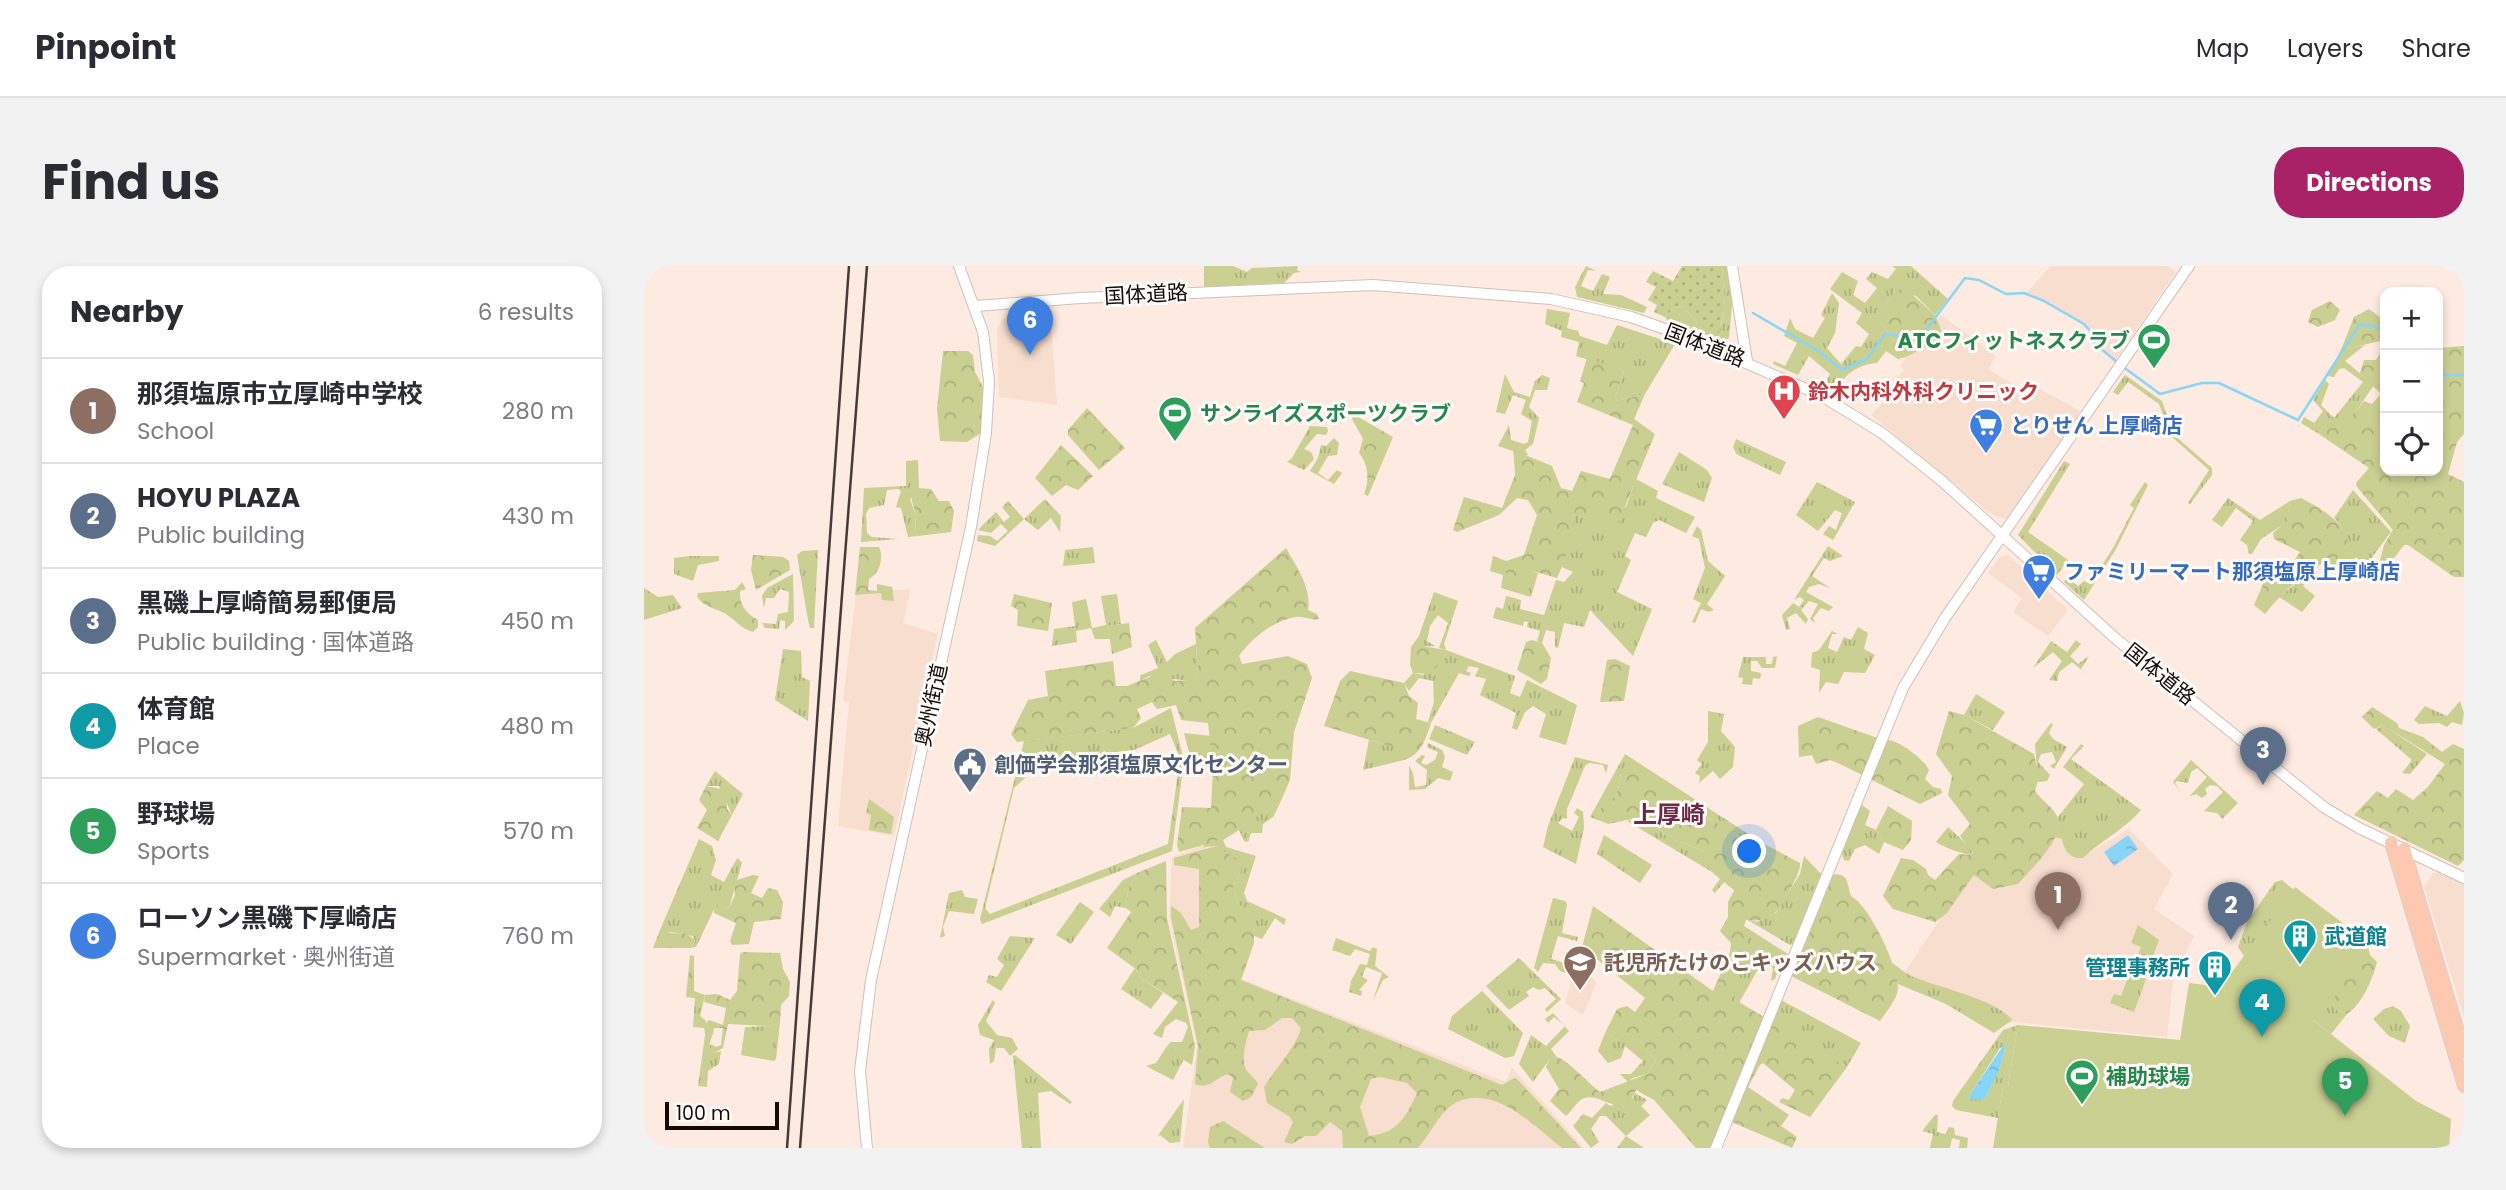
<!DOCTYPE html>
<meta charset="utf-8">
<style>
body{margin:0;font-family:Poppins,"Noto Sans JP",sans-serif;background:#f2f2f3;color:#2b2b33}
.controls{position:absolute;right:21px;top:21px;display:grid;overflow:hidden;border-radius:14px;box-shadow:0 4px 10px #0003}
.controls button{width:63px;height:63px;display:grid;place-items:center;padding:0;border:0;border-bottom:2px solid #e1e1e2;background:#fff;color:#2b2b33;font:35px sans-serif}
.scale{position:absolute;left:21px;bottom:18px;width:114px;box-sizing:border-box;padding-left:7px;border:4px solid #120c09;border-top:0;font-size:19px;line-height:24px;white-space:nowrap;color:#120c09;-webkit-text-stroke:5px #fffbf9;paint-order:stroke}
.you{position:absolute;left:1106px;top:586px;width:24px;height:24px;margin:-18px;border:5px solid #fff;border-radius:50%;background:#1a73e8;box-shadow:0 0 0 10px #1a73e833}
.badge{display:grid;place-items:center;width:46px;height:46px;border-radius:50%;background:#a92268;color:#fff;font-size:23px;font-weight:700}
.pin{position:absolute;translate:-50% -58px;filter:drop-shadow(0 2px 4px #0008)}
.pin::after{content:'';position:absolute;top:37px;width:24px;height:21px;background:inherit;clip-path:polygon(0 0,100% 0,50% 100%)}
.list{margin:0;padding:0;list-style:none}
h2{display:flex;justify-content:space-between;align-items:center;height:91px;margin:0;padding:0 28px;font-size:30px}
h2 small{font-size:23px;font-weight:400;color:#7c7c81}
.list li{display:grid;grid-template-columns:46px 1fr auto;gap:21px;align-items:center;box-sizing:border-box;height:105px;padding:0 28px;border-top:2px solid #e1e1e2}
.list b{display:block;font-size:26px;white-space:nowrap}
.list p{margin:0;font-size:23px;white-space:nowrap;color:#7c7c81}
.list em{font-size:23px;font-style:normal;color:#7c7c81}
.icon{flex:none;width:38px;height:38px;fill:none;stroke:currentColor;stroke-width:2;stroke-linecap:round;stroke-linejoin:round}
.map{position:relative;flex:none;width:1820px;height:882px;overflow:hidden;border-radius:28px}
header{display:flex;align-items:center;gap:42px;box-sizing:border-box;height:98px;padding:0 35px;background:#fff;border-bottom:2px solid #e1e1e2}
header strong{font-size:33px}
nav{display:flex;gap:38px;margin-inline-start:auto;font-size:24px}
.intro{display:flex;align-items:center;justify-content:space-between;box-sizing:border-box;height:168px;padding:0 42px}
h1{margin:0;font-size:49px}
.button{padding:18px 32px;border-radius:28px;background:#a92268;color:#fff;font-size:24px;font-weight:700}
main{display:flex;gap:42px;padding:0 42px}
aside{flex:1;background:#fff;border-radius:28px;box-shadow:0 4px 10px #0003}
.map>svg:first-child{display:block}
</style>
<header>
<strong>Pinpoint</strong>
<nav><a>Map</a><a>Layers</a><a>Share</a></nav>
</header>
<div class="intro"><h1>Find us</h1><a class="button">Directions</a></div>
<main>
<aside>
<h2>Nearby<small>6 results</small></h2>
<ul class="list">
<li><span class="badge" style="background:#8d6e63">1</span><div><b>那須塩原市立厚崎中学校</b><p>School</p></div><em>280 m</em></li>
<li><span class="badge" style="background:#5c6f8a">2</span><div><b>HOYU PLAZA</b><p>Public building</p></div><em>430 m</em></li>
<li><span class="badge" style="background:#5c6f8a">3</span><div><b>黒磯上厚崎簡易郵便局</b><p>Public building · 国体道路</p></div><em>450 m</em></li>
<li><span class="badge" style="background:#0f9aa8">4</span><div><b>体育館</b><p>Place</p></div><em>480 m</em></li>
<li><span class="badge" style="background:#2e9e5b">5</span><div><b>野球場</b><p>Sports</p></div><em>570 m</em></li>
<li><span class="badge" style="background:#3f7fe0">6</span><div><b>ローソン黒磯下厚崎店</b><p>Supermarket · 奥州街道</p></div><em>760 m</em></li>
</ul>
</aside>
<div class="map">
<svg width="1820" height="882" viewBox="0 0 1820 882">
<defs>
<pattern id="grass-tufts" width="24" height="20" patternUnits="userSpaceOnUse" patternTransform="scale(1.75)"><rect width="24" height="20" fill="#cacf92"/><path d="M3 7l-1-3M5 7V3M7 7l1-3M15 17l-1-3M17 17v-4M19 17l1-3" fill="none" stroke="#acb17d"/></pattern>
<pattern id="forest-crowns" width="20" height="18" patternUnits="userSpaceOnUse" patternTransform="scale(1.75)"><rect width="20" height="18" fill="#cacf92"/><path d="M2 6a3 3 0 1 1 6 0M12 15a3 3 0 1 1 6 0" fill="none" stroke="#acb17d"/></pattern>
<pattern id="park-dots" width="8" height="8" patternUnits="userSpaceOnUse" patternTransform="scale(1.75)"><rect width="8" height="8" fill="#cacf92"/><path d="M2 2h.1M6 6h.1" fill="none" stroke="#acb17d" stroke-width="1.8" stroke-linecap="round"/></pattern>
<pattern id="water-ripples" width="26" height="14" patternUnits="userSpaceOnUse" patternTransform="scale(1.75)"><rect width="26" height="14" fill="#89d5f7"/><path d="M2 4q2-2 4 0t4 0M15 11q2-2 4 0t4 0" fill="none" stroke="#75b6d2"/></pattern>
</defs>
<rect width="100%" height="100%" fill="#fdeae0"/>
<g fill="#f7decf">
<polygon points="1407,0 1523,0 1532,6 1471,95 1454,79 1449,66 1441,57 1383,26"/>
<polygon points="406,44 413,139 355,131 353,63 357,55 371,46"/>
<polygon points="1297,49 1352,90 1344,103 1377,123 1383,116 1436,145 1366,251 1361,253 1346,247 1227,149 1256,119 1251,114 1260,104 1256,100"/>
<polygon points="1364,289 1424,344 1404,370 1369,346 1378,332 1344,307 1357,290"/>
<polygon points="267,323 259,357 294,368 250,570 194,560 205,436 199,435 212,328"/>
<polygon points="1414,556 1445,587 1485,563 1529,608 1510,643 1550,670 1529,714 1523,771 1371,756 1358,759 1255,715 1331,600"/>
<polygon points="561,579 592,711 862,816 868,802 940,882 539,882 553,780 525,651 528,591"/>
<polygon points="1797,606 1820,616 1820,751 1780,621 1789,607"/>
<polygon points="932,699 953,716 939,749 921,737"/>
</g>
<g fill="url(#grass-tufts)" fill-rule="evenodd">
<polygon points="560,0 589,0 603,6 608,2 654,0 653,4 657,6 650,7 640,17 560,21"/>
<polygon points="942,0 952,5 944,4 937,20 949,25 958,8 966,11 959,28 977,29 1003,41 1000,47 933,31 931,21"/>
<polygon points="1078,0 1085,0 1089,27 1085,72 1079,75 1024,55 1021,51 1030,42 1039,40 1058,63 1077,60 1081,42"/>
<path d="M1248,0H1267L1304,33L1291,49L1272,30L1251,25L1233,51L1262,91L1254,93L1242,85L1233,97C1213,98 1200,110 1189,126L1167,115L1181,118L1186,108L1165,90L1154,109L1129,98L1130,95L1141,100L1153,77L1140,70L1146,52L1151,63L1169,72L1181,52L1177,49L1188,27L1195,37L1191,67L1183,82L1197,98L1212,80L1217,81L1225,68L1212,57L1218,47L1186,23L1198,6L1214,15L1209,29L1221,37L1233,22L1222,13L1228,6L1244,13L1252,3Z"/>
<polygon points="903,43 926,47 923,62 934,65 936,70 963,79 973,59 1031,78 1001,128 973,135 971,132 980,105 932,90 935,76 917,71 918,65 901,58"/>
<polygon points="1699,79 1706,82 1721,79 1701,95 1730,119 1706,154 1695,159 1679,161 1675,168 1657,157 1660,151 1670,157 1679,145 1669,134 1681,114 1685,118 1677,139 1690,152 1719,116 1700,102 1695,103 1690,111 1684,110"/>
<polygon points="861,108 870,126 886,131 891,115 898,109 906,112 903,124 891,124 885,141 895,152 889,178 881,184 884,189 870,192 869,185 854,180 865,159 867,174 880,178 884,176 888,155 877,148 882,134 869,129 861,148 852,146"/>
<polygon points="1481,109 1518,135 1530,169 1568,202 1568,209 1546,238 1544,237 1565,204 1527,170 1515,138 1484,116 1474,129 1469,126"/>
<polygon points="666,160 683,161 684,165 682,169 673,168 660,183 667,186 670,193 660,204 643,196 648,192"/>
<polygon points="690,172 695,177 693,189 684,190 674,207 684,214 693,204 698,207 690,218 666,205 674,192 677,179 682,180"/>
<polygon points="1092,173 1142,196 1136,209 1092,188 1089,181"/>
<polygon points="1035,186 1063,204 1068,212 1060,236 1018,218"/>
<polygon points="274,194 275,222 266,233 272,250 271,266 274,270 264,271 257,242 252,241 257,225 254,223 243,224 240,239 225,242 222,248 223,267 228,271 254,273 217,276 220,222 262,220 262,195"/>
<polygon points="1420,195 1426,198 1384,266 1424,294 1413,309 1374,269"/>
<polygon points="992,213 1014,225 1012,232 1051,251 1042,267 1015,254 1009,257 1002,271 991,267 981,290 987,294 973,326 1008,343 989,390 946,344 940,361 920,357 914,382 911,381 911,366 902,364 898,377 893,375 896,365 883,361 884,356 880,355 879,360 849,352 852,341 859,343 862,330 877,334 876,343 900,349 912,314 920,316 929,306 918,301 932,243 982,241"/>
<polygon points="1173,216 1211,236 1189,274 1179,268 1185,260 1192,264 1198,247 1191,244 1174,265 1152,249"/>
<polygon points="1501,216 1504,219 1472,283 1440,334 1420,316 1423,311 1434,320 1440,315 1446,318 1469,282 1490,242 1486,239"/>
<path d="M1709,224L1747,266L1723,298L1719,299L1712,291L1699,308L1682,295C1705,287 1707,267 1690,252Z"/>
<polygon points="1584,232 1616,254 1646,235 1643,256 1617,273 1608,288 1605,288 1603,279 1596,274 1609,255 1592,242 1578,261 1568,254"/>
<polygon points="401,233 417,250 416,266 407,252 394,264 380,253 351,280 333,275 334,269 346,270 353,275 364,265 357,258 347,267 334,264 352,246 360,256 366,251 358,241 364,235 380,253"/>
<polygon points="1053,260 1057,264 1064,295 1081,310 1063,338 1070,344 1064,346 1057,343 1051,357 1048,356 1057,337 1049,333 1061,302 1055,273 1048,270"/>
<polygon points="1184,280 1199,290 1186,295 1180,292 1168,310 1186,322 1175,318 1165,321 1162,326 1189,341 1185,345 1177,342 1169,352 1171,357 1166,353 1174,338 1165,335 1157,344 1164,353 1162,358 1152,347 1143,352 1146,363 1142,364 1138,349 1149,337 1155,341 1160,334 1156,331 1150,334"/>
<polygon points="449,281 451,297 419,300 421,284"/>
<polygon points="174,284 170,362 166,362 164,354 153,289 158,285"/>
<polygon points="46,290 75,290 75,295 54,299 49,315 30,308 30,292"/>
<polygon points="849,290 894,307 887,331 857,322 859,309 846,305"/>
<polygon points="1676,298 1659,320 1671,330 1658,346 1635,331"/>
<polygon points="149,308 150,355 141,364 141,355 136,354 135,363 121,362 118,357 132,358 134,348 144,346 145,326 136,323 130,332 122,332 120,342 118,330 123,322"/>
<polygon points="0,322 14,331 29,329 38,342 0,354"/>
<polygon points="790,326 814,335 800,378 802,384 871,410 866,427 876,431 883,414 933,439 922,479 895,471 902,448 889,440 881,446 873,464 868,462 872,447 836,429 842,413 831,410 835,402 825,400 822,405 827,407 825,410 815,407 787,457 784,456 790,436 789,415 775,412 765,425 760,417 769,407 779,409 802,384 795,382 804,357 794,349 786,360 783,375 791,380 767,381 775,370"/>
<polygon points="473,328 477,358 464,360 466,373 451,373 447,362 432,365 433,376 408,380 410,363 431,360 428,336 442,333 448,362 462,359 457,330"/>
<polygon points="1214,361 1224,367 1220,383 1231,389 1221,407 1200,406 1194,418 1182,416 1175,427 1176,404 1167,401 1168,387 1175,384 1188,365 1194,368 1188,368 1184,382 1193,386 1200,371 1207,374"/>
<polygon points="512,374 523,396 531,388 552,378 554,408 547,415 505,410 496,415 497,409 514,402 504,379"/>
<polygon points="1432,374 1437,378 1426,390 1434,398 1445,390 1437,403 1444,409 1428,396 1415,406 1413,415 1405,414 1418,395 1409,386 1389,402 1407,375 1423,386"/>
<polygon points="139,383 157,385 158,411 166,415 164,455 131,434"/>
<polygon points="1133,390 1131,402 1118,402 1113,395 1107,395 1107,405 1117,407 1116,413 1109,412 1108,419 1098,418 1099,412 1094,411 1099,391 1122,391 1122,398 1128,398 1129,391"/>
<polygon points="1332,428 1361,446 1349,464 1320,449"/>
<polygon points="1816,435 1820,447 1818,459 1808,456 1803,461 1795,457 1775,458 1770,454 1781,440 1803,450"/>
<path d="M527,442L540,495L528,585L338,658L336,653L380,475L489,462ZM526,468L536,492L524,578L346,648L341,642L370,522L385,508L410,493L490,484Z"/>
<polygon points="1064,445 1080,448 1077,465 1091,481 1089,501 1076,513 1069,505 1055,517 1056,510 1051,507 1058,498 1053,494 1064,476"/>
<polygon points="1407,457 1409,458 1405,467 1409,473 1423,481 1410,503 1406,500 1412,496 1408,486 1397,488 1394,496 1406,509 1403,515 1394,516 1391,478"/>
<polygon points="791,459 831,476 823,489 785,473"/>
<polygon points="1739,459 1783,488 1766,508 1758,507 1768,494 1732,463"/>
<polygon points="540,467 567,470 569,504 554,502 551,510 542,509 545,486"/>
<polygon points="725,474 753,482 760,494 719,504"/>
<polygon points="784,477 798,484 801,491 798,501 809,506 806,515 794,512 781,523 765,524 765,500 769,507 771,521 782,519 783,504 771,495 778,489 781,490 777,497 782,499 791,494 794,486 783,481"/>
<path d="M1437,478L1440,480L1427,493L1497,544C1480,564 1455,576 1439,592C1426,593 1420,585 1418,573L1411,571L1415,561L1414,551L1440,518L1419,501Z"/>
<polygon points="981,488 1115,575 1109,581 1071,558 1067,553 978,508 970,537 954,554 946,551"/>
<polygon points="931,491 964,499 962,507 959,499 945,497 941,500 923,543 923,553 919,552 914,557 928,565 935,551 930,547 933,542 939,546 940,562 932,598 899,581 904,560"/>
<polygon points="1547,494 1594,537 1578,553 1573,547 1560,545 1579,526 1573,520 1566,519 1561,523 1563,528 1558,532 1552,528 1545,531 1563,511 1553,502 1547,506 1544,517 1533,515 1531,517 1538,527 1529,516"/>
<polygon points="71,505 99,528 88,549 75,520 62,520"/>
<polygon points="636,537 629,551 619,558 618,567 607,567 604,576 600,575 595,564 579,574 582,581 612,590 600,627 603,635 642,653 640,659 631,652 618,673 608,669 606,646 594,638 589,619 597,605 572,580 560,581 560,579"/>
<polygon points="1218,539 1226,545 1221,559 1232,564 1240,576 1235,588 1221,579 1211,583 1205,595 1200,594 1197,585 1215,541"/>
<polygon points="997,551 1027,573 1058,584 1095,617 1091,625 1080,616 1071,627 1068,624 1076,613 1068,606 983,555"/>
<path d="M1304,561L1329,584L1326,589C1316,587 1299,581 1292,576Z"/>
<polygon points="960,569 1008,599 996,617 953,588"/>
<polygon points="55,573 68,580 72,594 67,609 80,616 92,594 94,592 98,597 85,642 72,639 52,681 47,682 51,675 49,670 16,664"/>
<polygon points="1160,590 1178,609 1151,677 1146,679 1102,653 1113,656 1132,647 1156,608"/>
<polygon points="493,607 484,623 482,642 471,640 466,651 455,643 479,614"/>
<polygon points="1638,614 1651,625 1600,690 1594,681 1603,656 1631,616"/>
<polygon points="318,624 321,631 334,633 330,648 305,645 299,661 301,670 296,672 305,627"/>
<polygon points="909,632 921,635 923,638 918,667 934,671 933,675 914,670 907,693 927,699 925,708 916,705 911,698 899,697 894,706 890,702"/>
<polygon points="436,636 450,646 427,678 412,669"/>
<polygon points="1681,646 1717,670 1693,726 1690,743 1703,748 1687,768 1668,753"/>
<polygon points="1494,659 1515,674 1503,706 1489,702 1497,681 1487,677"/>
<polygon points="1100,660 1144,688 1138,706 1134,704 1131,713 1127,715 1129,702 1118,696 1095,737 1090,733"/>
<polygon points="366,670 391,672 357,725 342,716 345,709 353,711 360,699 353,693"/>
<polygon points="692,672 726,685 729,681 733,683 731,700 745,711 739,714 729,734 738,707 722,701 718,711 724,714 715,724 718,725 717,730 705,726 707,715 716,698 723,699 726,688 711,683 706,690 688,684"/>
<polygon points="46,689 50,690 50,725 61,729 56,750 62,755 61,762 49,761 51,732 42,731"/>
<polygon points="875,692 917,733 903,746 901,743 912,733 901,722 895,724 889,721 882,726 885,730 865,744 842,720"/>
<path d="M1248,697C1256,702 1263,709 1272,712C1297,722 1353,734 1368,754L1350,767L1302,738L1254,718Z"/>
<polygon points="491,702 496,711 519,727 507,743 477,723"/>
<polygon points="1478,704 1502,713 1490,746 1466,737 1470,728 1477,730 1483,714 1476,711"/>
<polygon points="838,725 879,767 870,790 861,792 804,763 808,750"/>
<polygon points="349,734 351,737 342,755 353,769 368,772 374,783 366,790 360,782 352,782 350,795 346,798 345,783 350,774 336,769 334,759"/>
<polygon points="1137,734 1217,777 1203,801 1126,756"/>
<polygon points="1749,740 1757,745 1766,760 1761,777 1745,770 1729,753 1740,743"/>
<polygon points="909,747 925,765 907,783 912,790 905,794 889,816 875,798 887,769 902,780 921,760 910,751 904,757 901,753"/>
<polygon points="136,756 132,793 130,795 97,789 101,761 127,760"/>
<path d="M1374,759L1364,820H1359L1354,852L1312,844L1308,840L1309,835L1352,774L1359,764ZM1362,780L1354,807L1340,834L1325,830L1356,782Z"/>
<polygon points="961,767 977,775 996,775 1012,795 1003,808 989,812 984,816 976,808 987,808 999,795 981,780 977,792 964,797 954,785"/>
<polygon points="61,769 68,770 65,780 70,787 77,785 75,798 64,805 63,821 54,820"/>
<polygon points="523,780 525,785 541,791 529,814 502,800 512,797"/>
<polygon points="371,789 428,836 426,838 407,825 394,827 397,882 378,882 369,790"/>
<polygon points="991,827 1003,834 997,840 1006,849 982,870 1000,882 973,882 982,870 962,850 956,850 947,863 955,876 947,882 929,860 939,848 948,852 962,837 966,840 989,832"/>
<polygon points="540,833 536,876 526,877 516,869 513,871"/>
<polygon points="1291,849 1294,849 1293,866 1301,868 1305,861 1310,862 1311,869 1324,872 1323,882 1315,882 1316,874 1308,872 1306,882 1286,882 1289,868 1278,865"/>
</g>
<g fill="url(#forest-crowns)" fill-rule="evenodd">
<polygon points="1261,22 1291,49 1298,66 1290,76 1262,91 1233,51 1251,25"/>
<polygon points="1686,35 1696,44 1691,54 1674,61 1664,56 1668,44"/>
<path d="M1725,43L1741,55V205H1794V82L1820,80V168L1813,176L1804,208L1820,216V311H1810L1764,279H1760L1738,308L1733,306L1740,279L1749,264L1713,221L1712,217L1725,202L1675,168L1679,161C1705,152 1702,159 1720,135L1728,138L1737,128L1716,107L1720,94H1732L1739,83L1736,75L1706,82L1699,79L1710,51Z"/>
<polygon points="299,85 324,85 329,89 331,106 339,121 340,165 323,176 296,175 293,143"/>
<polygon points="943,92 980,105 971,132 973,135 1001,128 990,153 1011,168 973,260 932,244 921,294 913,312 885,304 878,316 864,312 859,296 880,289 893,249 884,234 873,232 855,249 813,266 809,264 820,231 858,242 871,209 870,192 879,188 908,200 917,222 928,225 937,205 966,213 989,159 933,136 940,117 936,115"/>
<polygon points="443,142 481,182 455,204 424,169 424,164"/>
<path d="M709,148L749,171L724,230L720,228C726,215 724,197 715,187L719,173L708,153Z"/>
<polygon points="417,179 449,210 434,224 422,219 408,230 391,212"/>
<polygon points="272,222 287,223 295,235 305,235 310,245 307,266 274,270 271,266 272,250 266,227"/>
<path d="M1657,232C1674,241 1727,269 1691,292C1682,297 1671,299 1663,306C1648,319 1633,332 1621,348L1610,339L1622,311L1640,296L1648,298L1656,286L1630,273L1629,267L1643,255L1646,235Z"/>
<path d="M216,281H235C240,292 236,307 225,313L224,324L233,325V318L248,321L250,335L238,334L237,327L211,329Z"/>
<path d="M642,282C652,300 668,322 664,344L673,348L675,353C667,355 660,350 652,351C630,354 607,373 595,390L598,398L644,390L663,398L668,412L650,466L646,514L636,537L570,576L535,586L533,579L538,541L567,542L569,503L564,457L537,454L532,439L513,443L508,436L493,443L497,452L489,462L373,476L367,468L384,434L404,430L401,405L469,395L472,420H483L520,405L531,415L547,414L554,408L551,362Z"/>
<polygon points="109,289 139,291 145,295 146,304 112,324 107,304"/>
<path d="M98,316L102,323L96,325C95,338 102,348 114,354V361L109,366C97,362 95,358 86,351C76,342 60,343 53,330L54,327L91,324Z"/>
<polygon points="370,328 408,337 404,365 373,360 374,344 367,340"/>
<polygon points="485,357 488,381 468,388 464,360"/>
<polygon points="888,374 898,377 907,392 903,413 897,418 873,404 882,376"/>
<polygon points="772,379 802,384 802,390 786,408 769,407 766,399 767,381"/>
<polygon points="971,393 986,400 980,435 956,436 963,394"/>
<path d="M706,405L760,417L765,430L774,437L772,453L787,457C781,474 778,488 760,494L752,482L680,460L696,415Z"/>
<polygon points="1728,441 1753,457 1755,462 1779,471 1798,486 1809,478 1820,483 1820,594 1814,600 1710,549 1733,525 1744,532 1752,523 1769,534 1784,521 1801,498 1739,459 1730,463 1718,451"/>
<path d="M1305,445L1320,449L1390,488L1395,511L1391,525C1397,534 1408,540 1413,550C1424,569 1386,604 1374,618L1349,623L1330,609L1302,648L1291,656L1249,643L1239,630L1257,592L1269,594L1282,603L1284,609L1291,614L1315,588L1326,589L1329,586L1316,570L1326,558L1304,529L1308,510L1292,488Z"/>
<path d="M1174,451L1239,474C1251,471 1278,491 1285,504L1281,513L1289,521L1297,523L1298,527L1276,538L1196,498L1186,494L1172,498L1168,489L1155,491L1154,460Z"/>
<path d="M985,503L991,504L1109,581L1115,575L1156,597C1158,605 1137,642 1130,648C1121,655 1112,655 1102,654L1100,660L1105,671L1090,733L1203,801L1166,851L1135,836L1138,832L1145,834L1151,824L1119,797L1116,799L1104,821L1145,849L1137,860L1153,871L1148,882L1083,854L1071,882H1052L1010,834L992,824C978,858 956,823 938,833C932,837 927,846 922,850L906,835L915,823L902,801L905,794L911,790C927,796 941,815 956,826L1003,808L1012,795L996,775H977L961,767L973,743L983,740L991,746L1001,732L938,681L949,640L1069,725L1086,686L1087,677L1076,665L1084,651V636L1094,617L1058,584L1027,573L997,551L964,558L952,553L953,546L961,539L970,537L978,508Z"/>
<polygon points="62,520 82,524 83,543 88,549 74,575 53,562 63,544 55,534"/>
<polygon points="225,533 250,551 247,568 225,564 227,549 222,547"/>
<polygon points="1244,540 1268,555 1267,574 1259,584 1240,576 1232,564"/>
<path d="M572,580L598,596L597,605L589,619L594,638L610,649V677L597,714L858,819L870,812L874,814L937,882H918C891,861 852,818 813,836C796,844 786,869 774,882H699L698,865L686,856L672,870H661L648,878L640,876L649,856L646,851L623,837L620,821C631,803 653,780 657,762L648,752H638L621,764L605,765C602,776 596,794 603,805C607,810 611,812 614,818L607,831L599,835L586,826L589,812L584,808C571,811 567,824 551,818L554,780L527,651V640L537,647L547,664L555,661V603L530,599V592ZM736,811L763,817L773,827C762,851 754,867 725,870L716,841L727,813Z"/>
<polygon points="522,595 523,652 551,780 548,799 525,785 523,780 527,776 538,776 544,761 542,757 532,753 521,761 518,772 509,768 534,736 496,711 492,703 463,682 487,646 482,642 484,623 493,607"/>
<polygon points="109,609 115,610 107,627 118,632 124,622 133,624 139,636 137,653 110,656 105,678 88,679 86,675 92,657 70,647 70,641 72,639 85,642 91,629 90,615"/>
<path d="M1188,609C1207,606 1202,621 1208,631C1225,639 1255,702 1254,722C1254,732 1242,746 1236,755L1147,710Z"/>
<polygon points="21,663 26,667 43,668 51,674 47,682 9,682 16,664"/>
<path d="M1723,676L1726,689L1733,696C1729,712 1718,739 1703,748L1690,743L1687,738L1693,726L1691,720Z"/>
<polygon points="99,686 136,687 139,703 146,716 145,730 137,739 136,756 127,760 84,758 79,782 70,787 65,780 67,778 72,781 77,779 79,762 70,762 69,769 65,771 61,769 60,759 65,754 79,759 82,742 60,736 61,729 73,728 86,734 93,725 96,688"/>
<polygon points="579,855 621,882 566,882 564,876 566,861"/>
</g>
<polygon fill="url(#park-dots)" points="1038,0 1078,0 1081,42 1075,66 1071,68 1058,63 1039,40 1030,42 1021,51 1010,46 1013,39 1004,34 1012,21 1002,16 1009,5 1029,15"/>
<polygon fill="#cacf92" points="1651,621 1725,677 1669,754 1772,835 1807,853 1805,882 1349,882 1359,820 1364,820 1374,759 1536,774 1545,717 1577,721"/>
<g fill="url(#water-ripples)">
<polygon points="1484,569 1494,583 1470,600 1460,586"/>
<polygon points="1359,780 1362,780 1354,807 1340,834 1326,833 1325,830"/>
</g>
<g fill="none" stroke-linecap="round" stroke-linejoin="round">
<g stroke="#89d5f7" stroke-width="2.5">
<polyline points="1109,47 1176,86 1198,104 1223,93 1241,68 1276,72 1321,12 1335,14 1362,28 1380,27 1400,35 1440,58 1448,67 1451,78 1473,96"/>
<polyline points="1478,100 1516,128 1558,117 1575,117 1654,154 1716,58 1741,63"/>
<polyline points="1794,109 1820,109"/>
</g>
<g stroke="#d2bfb6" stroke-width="12">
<g id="secondary">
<polyline points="1088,0 1103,95"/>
<polyline points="332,40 436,32 729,19 907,33 987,51 1035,68 1176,129 1238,167 1298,215 1471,372 1681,542 1715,562 1820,612"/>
<polyline points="223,882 216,805 227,714 327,261 342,167 345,115 339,66 315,0"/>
<polyline points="1072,882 1259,422 1301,352 1545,0"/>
</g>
</g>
<g stroke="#d4d3d3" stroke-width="14">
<g id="primary">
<polyline points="1747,577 1820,820"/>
<polyline points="1760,583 1820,785"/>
</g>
</g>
<use href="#secondary" stroke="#fff" stroke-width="10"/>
<use href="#primary" stroke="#fdc8b0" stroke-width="12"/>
<g stroke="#443b36" stroke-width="2.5">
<polyline points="143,882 205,0"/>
<polyline points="156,882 223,0"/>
</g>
</g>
<defs>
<g id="stadium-pin" transform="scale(1.75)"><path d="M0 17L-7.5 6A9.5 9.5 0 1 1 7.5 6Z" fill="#2e9e5b" stroke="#fffbf9"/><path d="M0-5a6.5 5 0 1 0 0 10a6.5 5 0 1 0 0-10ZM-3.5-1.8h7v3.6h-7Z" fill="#fff"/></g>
<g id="hospital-pin" transform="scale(1.75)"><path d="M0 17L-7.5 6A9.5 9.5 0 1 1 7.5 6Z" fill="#e0444e" stroke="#fffbf9"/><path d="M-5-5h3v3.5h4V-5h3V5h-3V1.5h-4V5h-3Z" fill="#fff"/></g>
<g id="supermarket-pin" transform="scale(1.75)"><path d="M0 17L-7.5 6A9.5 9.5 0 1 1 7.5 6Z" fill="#3f7fe0" stroke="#fffbf9"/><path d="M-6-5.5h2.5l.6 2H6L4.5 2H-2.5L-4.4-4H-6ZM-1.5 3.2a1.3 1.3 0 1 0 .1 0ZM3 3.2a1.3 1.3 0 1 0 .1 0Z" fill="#fff"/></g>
<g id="civic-pin" transform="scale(1.75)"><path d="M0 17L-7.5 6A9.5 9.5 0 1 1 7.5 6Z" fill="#5c6f8a" stroke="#fffbf9"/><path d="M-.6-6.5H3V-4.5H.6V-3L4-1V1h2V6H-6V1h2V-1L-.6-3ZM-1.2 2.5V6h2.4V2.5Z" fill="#fff"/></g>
<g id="building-pin" transform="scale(1.75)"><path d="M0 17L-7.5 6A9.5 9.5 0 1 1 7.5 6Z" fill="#0f9aa8" stroke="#fffbf9"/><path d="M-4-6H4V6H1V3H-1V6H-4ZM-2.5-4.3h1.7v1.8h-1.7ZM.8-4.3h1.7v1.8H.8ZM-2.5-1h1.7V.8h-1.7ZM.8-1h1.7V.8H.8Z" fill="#fff"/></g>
<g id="school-pin" transform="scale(1.75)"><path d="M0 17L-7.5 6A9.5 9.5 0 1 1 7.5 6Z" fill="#8d6e63" stroke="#fffbf9"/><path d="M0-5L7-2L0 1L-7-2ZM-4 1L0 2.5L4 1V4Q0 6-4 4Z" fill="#fff"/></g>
</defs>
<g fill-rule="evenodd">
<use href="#stadium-pin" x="1510" y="74"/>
<use href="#hospital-pin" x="1140" y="125"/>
<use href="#stadium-pin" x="531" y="147"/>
<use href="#supermarket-pin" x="1342" y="159"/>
<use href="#supermarket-pin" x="1395" y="305"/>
<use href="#civic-pin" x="326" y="498"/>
<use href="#building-pin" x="1656" y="670"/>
<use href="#school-pin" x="936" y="696"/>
<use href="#building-pin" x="1571" y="701"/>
<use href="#stadium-pin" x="1438" y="810"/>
</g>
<g text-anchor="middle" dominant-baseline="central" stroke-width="6" stroke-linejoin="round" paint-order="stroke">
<g font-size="21" fill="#120c09" stroke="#fffbf9">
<text transform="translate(502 28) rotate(-3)">国体道路</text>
<text transform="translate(1061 79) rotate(21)">国体道路</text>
<text transform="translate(1516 408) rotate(39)">国体道路</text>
<text transform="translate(287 439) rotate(-78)">奥州街道</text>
</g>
<g font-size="21" font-weight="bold" fill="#27864d" stroke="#fffbf9" text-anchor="start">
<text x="1486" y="74" text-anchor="end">ATCフィットネスクラブ</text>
<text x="556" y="147">サンライズスポーツクラブ</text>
<text x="1462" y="810">補助球場</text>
</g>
<g font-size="21" font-weight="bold" fill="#be3a42" stroke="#fffbf9" text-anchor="start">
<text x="1164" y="125">鈴木内科外科クリニック</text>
</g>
<g font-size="21" font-weight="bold" fill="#366cbe" stroke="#fffbf9" text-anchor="start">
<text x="1366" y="159">とりせん 上厚崎店</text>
<text x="1420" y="305">ファミリーマート那須塩原上厚崎店</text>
</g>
<g font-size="21" font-weight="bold" fill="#4e5e75" stroke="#fffbf9" text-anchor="start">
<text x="350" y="498">創価学会那須塩原文化センター</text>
</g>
<g font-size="21" font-weight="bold" fill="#0d838f" stroke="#fffbf9" text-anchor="start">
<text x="1680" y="670">武道館</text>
<text x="1546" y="701" text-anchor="end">管理事務所</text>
</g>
<g font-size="21" font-weight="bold" fill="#785e54" stroke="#fffbf9" text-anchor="start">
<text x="960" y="696">託児所たけのこキッズハウス</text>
</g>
<g font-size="24" font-weight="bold" fill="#6a2946" stroke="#fffbf9">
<text x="1025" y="548">上厚崎</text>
</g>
</g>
</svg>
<div class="controls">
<button>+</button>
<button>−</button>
<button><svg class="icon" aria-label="locate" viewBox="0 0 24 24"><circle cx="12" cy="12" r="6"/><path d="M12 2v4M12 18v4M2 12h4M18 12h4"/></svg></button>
</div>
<div class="scale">100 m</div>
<div class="you"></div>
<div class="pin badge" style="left:1414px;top:664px;background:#8d6e63">1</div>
<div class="pin badge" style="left:1587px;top:674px;background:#5c6f8a">2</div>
<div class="pin badge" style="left:1619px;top:519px;background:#5c6f8a">3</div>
<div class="pin badge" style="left:1618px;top:771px;background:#0f9aa8">4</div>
<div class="pin badge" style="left:1701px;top:850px;background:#2e9e5b">5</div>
<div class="pin badge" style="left:386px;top:89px;background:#3f7fe0">6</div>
</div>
</main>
